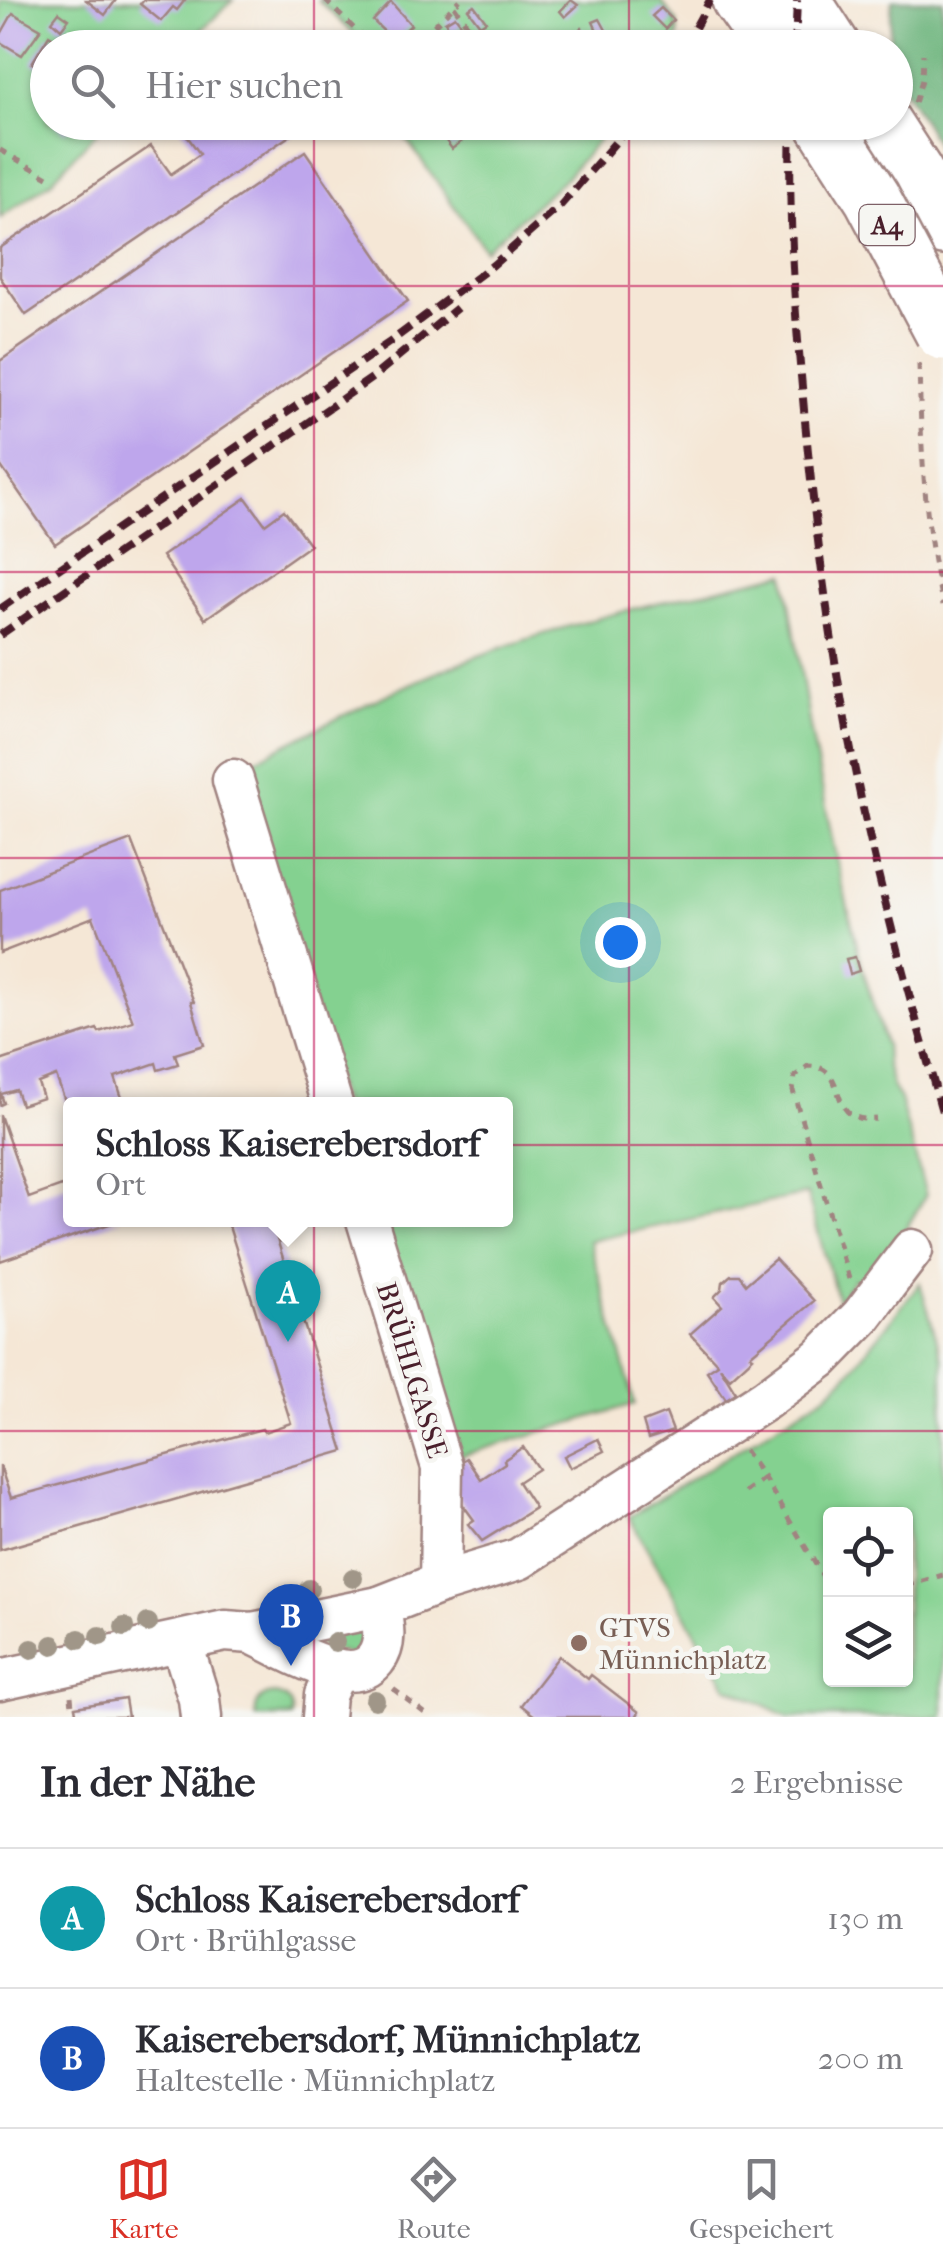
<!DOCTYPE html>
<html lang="de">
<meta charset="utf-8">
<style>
body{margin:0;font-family:"IM FELL French Canon",serif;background:#f7f7f7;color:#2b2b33}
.controls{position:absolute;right:30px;bottom:30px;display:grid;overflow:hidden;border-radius:10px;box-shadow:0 2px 8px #0004}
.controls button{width:90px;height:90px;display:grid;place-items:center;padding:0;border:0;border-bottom:2px solid #e1e1e2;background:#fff;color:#2b2b33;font:50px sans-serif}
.you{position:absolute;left:620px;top:942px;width:35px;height:35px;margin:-25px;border:8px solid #fff;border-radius:50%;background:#1a73e8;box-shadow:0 0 0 15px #1a73e833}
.badge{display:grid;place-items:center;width:65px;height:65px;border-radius:50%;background:#d93025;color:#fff;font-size:32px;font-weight:700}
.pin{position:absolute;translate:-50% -82px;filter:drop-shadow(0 2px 5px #0008)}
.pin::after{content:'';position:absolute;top:52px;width:35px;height:30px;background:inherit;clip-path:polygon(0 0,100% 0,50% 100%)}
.popup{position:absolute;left:63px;top:1097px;width:450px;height:130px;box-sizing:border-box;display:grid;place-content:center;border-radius:10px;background:#fff;filter:drop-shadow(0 2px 8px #0005);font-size:32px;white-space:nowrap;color:#7c7c81}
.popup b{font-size:38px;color:#2b2b33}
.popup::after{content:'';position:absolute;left:50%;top:100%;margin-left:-20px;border:20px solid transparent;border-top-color:#fff}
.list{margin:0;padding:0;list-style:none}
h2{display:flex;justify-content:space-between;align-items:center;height:130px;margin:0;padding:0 40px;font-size:42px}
h2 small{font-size:32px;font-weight:400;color:#7c7c81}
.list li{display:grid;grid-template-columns:65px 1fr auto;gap:30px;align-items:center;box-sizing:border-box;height:140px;padding:0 40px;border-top:2px solid #e1e1e2}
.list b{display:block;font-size:38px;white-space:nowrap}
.list p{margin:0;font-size:32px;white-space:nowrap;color:#7c7c81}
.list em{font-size:32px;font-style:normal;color:#7c7c81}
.icon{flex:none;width:55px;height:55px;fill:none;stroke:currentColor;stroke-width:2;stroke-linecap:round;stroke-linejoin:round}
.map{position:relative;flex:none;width:943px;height:1717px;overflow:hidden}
.search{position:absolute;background:#fff;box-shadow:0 2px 8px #0004;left:30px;right:30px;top:30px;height:110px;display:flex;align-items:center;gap:25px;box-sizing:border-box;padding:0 35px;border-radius:55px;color:#7c7c81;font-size:38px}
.sheet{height:410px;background:#fff}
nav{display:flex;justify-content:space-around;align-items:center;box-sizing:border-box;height:140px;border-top:2px solid #e1e1e2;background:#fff;font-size:28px;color:#7c7c81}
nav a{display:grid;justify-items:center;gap:5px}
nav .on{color:#d93025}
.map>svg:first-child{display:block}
</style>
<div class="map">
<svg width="943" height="1717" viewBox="0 0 943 1717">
<rect width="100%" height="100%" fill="#f6f6f2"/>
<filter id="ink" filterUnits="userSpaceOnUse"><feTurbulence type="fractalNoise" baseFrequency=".01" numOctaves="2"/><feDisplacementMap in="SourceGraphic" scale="20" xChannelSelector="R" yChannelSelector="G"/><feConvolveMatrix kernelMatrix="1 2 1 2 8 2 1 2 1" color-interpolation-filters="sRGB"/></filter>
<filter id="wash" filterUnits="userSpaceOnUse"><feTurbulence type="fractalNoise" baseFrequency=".0048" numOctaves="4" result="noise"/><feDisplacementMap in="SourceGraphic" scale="40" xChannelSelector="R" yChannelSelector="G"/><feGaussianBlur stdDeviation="2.25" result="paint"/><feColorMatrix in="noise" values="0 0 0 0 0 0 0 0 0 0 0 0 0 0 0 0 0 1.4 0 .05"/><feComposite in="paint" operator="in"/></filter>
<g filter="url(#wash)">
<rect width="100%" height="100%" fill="#f5e7d6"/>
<g fill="#84d190" stroke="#67785e" stroke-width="2.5" fill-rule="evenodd">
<polygon points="0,0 233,0 184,47 48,48 48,122 105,123 50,182 0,218"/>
<polygon points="318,0 660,0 677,22 678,36 670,48 368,47"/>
<polygon points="395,123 613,123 565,178 485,250"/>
<path d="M785,573L810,727L836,858L862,966L885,1044L886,1063L892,1086L900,1100L926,1195L900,1239L864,1286L854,1279L838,1301L807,1194L589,1241L635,1404L450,1459L377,1220H506V1104H342L239,768C326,724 412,678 504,647C596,615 691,595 785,573Z"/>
<path d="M920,1283L943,1360V1717H789L727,1687L629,1517L826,1395L850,1372ZM830,1514H906V1680H830Z"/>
<polygon points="360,1627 364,1639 357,1658 305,1639"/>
<path d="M274,1694C286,1695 294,1704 292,1717H256C254,1704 261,1695 274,1694Z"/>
</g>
<polygon fill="#6bb37a" stroke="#5a6952" stroke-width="2.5" points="892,0 943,0 943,155 896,76 896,48 889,47"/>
<g id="blocks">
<g fill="#bea6ec">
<polygon points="86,0 116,0 105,15"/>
<polygon points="143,0 185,0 177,10 173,7 161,21 140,4"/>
<polygon points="571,0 578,5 565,17 560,11"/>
<polygon points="391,2 411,25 394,41 373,21"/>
<polygon points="474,5 486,21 480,25 468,9"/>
<polygon points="661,8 673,20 665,29 652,16"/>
<polygon points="59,12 69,19 61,29 52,21"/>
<polygon points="13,13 41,29 22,55 0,42 0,36"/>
<polygon points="455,16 462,25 452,32 445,22"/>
<polygon points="600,19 614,45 609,48 605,48 593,22"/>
<polygon points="582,28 596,48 554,48"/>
<polygon points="49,35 69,48 48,48 48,72 32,63"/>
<polygon points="54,122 73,122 66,132"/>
<polygon points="183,122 310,122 26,315 0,277 0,248 151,146 171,174 200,154 179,125"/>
<polygon points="402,122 427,122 413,135"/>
<polygon points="440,122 456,122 467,137 452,149 435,126"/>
<polygon points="305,151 408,301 55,544 0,465 0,361"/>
<polygon points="246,498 265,524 284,510 310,545 205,619 162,556"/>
<polygon points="131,840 194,1002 191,1002 204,1045 175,1054 178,1064 158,1070 156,1063 115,1077 124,1104 70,1104 70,1115 56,1076 38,1083 43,1098 21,1105 16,1090 1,1094 4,1103 0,1105 0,1061 97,1029 99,1032 133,1021 93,917 0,953 0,890"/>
<polygon points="855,957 859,971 850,974 846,959"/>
<polygon points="0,1115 29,1198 70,1183 70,1220 121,1220 0,1261"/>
<polygon points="227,1220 271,1220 344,1451 0,1550 0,1466 11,1498 262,1429 264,1432 291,1423"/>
<polygon points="775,1259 814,1301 750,1355 753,1357 730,1378 720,1367 736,1393 726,1399 707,1371 718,1364 690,1334 722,1306 714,1297 722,1289 723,1282 731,1275 739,1275 746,1284"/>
<polygon points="666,1413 673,1431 648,1439 643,1422"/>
<polygon points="598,1439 604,1451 570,1468 564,1456"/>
<polygon points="523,1447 538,1469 518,1482 535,1508 482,1541 468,1524 474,1520 453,1491 453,1467 467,1458 481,1479 505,1463 504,1460"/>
<polygon points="559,1656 588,1679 591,1675 639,1712 636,1717 536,1717 521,1705"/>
<polygon points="125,1699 128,1717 77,1717 75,1707"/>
</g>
</g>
</g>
<g filter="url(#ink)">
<use href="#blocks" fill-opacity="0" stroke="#a08380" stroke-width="2.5"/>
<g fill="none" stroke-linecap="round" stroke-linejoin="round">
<g stroke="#a08380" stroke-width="45">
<g id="minor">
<polyline points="233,780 332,1104"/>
<polyline points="367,1220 442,1467 440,1583"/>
<path d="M252,1633C280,1646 350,1691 375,1660C387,1645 384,1625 379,1607"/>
<polyline points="181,1641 199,1699 201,1717"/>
<polyline points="0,1680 225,1631 252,1633 379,1607 440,1583 519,1559 766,1399 821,1358 861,1317 912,1250"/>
<polyline points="323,1717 325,1695 336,1671"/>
</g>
</g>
<g stroke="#a08380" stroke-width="60">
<g id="highway">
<polyline points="740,0 774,48"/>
<polyline points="802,0 833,48"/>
<polyline points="882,122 915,173 943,227"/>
</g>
</g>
<g stroke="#a08380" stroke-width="5" stroke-dasharray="8 8" stroke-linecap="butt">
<polyline points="325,0 374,48"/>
<polyline points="454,6 484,48"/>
<polyline points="411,48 460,0"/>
<polyline points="915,103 922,80 923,54"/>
<polyline points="0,150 48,177"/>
<path d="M919,364C921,444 924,527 943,605"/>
<path d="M849,1279L793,1091L795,1076L808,1066C853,1066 822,1124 876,1119"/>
<polyline points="744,1450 764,1478 830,1588"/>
<polyline points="744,1492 764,1478"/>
<polyline points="906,1586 943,1575"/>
<polyline points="393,1689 430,1717"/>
<polyline points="71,1696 73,1717"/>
</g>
<use href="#minor" stroke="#fff" stroke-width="40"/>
<use href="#highway" stroke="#fff" stroke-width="55"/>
<g stroke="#4a1f2b" stroke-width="8" stroke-dasharray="15 8" stroke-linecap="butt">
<polyline points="684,48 710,0"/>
<polyline points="795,48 797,0"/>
<path d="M791,122C788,211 794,300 802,387C811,493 824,599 842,703C867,843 904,980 943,1115"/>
<polyline points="0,609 390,342 493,265 560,206 633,122"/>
<polyline points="0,635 372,378 457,308"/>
</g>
<g stroke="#a08380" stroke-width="60" stroke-linecap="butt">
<polyline id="highway-bridge" points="823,122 872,198 943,332"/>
</g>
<use href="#highway-bridge" stroke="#fff" stroke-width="55"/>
</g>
<g fill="#a09688">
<circle cx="353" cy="1578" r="10"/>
<circle cx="309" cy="1589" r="10"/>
<circle cx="148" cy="1623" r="10"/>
<circle cx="124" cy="1627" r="10"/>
<circle cx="100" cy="1636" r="10"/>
<circle cx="79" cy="1639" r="10"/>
<circle cx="335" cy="1642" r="10"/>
<circle cx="53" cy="1645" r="10"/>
<circle cx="32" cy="1649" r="10"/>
<circle cx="375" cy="1700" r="10"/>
</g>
</g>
<path fill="none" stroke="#c2185b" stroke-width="2.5" stroke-opacity="0.55" d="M314,0V48M629,0V48M314,122V1717M629,122V1717M0,286H943M0,572H943M0,858H943M0,1145H943M0,1431H943"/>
<circle fill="#8d6e63" stroke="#f6f6f2" stroke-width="4" cx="579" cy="1643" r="10"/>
<g text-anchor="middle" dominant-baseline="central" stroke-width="9" stroke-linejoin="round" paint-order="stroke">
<rect fill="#f6f6f2" stroke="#7e6067" stroke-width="2.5" x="859.5" y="205" width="55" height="40" rx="8"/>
<g font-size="25" font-weight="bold" fill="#4a1f2b">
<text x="887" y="225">A4</text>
</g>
<g font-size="28" fill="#4a1f2b" stroke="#f6f6f2">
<text transform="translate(412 1370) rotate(73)">BRÜHLGASSE</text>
</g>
<g font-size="28" fill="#785e54" stroke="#f6f6f2" text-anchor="start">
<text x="599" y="1627">GTVS<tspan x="599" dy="32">Münnichplatz</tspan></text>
</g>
</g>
</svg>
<div class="controls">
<button><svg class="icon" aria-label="locate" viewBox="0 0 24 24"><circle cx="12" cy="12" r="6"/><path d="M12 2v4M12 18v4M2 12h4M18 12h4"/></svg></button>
<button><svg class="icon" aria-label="layers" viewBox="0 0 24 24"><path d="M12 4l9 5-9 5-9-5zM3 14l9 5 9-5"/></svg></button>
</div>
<div class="you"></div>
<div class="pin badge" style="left:288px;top:1342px;background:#0f9aa8">A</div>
<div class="popup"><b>Schloss Kaiserebersdorf</b>Ort</div>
<div class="pin badge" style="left:291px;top:1666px;background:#1a4fb4">B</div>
<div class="search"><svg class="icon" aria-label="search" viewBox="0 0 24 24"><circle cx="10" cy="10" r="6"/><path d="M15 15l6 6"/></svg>Hier suchen</div>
</div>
<section class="sheet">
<h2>In der Nähe<small>2 Ergebnisse</small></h2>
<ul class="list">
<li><span class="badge" style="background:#0f9aa8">A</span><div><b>Schloss Kaiserebersdorf</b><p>Ort · Brühlgasse</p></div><em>130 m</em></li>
<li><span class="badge" style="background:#1a4fb4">B</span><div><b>Kaiserebersdorf, Münnichplatz</b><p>Haltestelle · Münnichplatz</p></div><em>200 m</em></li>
</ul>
</section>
<nav>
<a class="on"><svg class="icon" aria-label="map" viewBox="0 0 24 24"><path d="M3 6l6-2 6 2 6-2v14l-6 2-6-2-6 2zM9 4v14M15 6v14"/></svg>Karte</a>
<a><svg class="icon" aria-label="directions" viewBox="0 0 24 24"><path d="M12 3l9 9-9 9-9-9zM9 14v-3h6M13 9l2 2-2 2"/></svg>Route</a>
<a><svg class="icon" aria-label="saved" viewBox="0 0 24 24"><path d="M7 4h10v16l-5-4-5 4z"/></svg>Gespeichert</a>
</nav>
